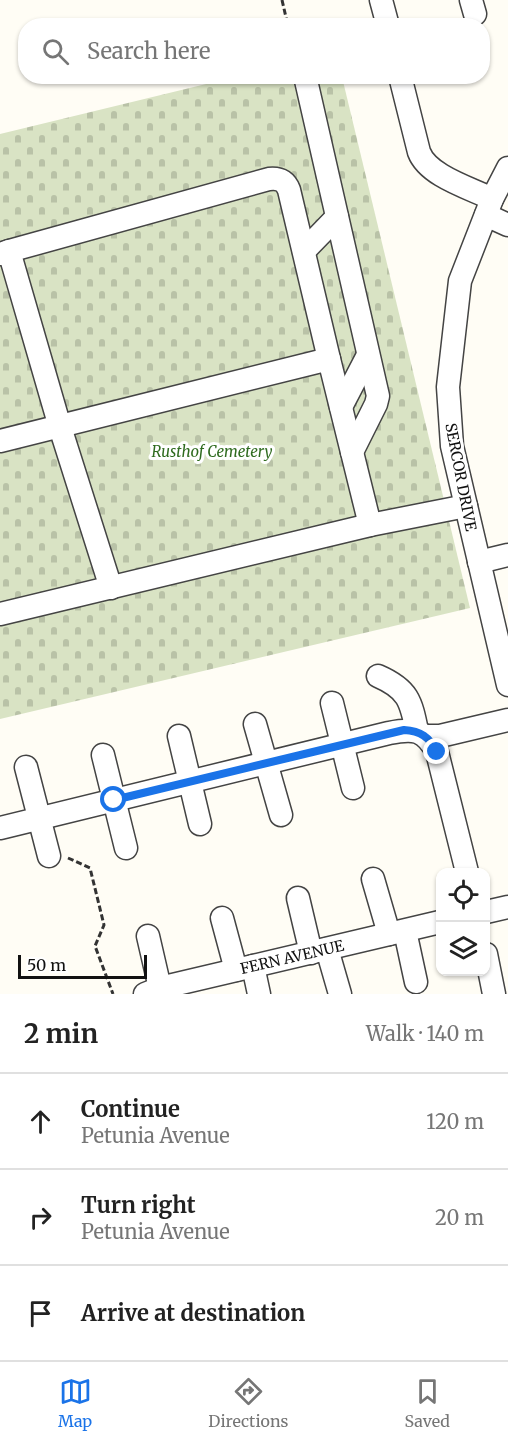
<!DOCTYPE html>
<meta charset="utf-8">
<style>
body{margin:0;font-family:Merriweather,serif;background:#f2f2f2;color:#222}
.controls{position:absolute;right:18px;bottom:18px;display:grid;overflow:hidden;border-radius:12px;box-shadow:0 2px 4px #0004}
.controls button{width:54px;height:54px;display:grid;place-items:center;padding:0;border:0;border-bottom:2px solid #e0e0e0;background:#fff;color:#222;font:30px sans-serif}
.scale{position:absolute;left:18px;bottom:15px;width:129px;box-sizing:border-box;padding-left:6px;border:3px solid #111;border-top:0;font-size:16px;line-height:21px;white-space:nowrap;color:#111;-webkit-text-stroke:4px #fff;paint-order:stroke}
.stop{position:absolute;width:18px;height:18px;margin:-14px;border:4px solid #1a73e8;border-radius:50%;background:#fff}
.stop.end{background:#1a73e8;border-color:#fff;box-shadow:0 2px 6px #0008}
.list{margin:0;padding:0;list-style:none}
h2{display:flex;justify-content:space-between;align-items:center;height:78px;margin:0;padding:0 24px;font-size:26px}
h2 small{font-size:20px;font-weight:400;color:#767676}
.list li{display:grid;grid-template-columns:39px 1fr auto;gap:18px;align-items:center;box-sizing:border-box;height:96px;padding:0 24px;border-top:2px solid #e0e0e0}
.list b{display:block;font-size:22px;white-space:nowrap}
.list p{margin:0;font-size:20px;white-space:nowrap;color:#767676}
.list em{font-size:20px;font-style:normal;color:#767676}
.icon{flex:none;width:33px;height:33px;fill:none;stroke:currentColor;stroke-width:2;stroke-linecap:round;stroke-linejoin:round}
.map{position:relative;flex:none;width:508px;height:994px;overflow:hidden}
.search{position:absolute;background:#fff;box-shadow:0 2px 4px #0004;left:18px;right:18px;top:18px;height:66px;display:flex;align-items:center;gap:15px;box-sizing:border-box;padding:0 21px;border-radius:24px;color:#767676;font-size:22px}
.sheet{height:366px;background:#fff}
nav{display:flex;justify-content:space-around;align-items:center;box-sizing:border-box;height:84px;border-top:2px solid #e0e0e0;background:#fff;font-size:16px;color:#767676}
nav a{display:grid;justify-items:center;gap:3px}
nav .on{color:#1a73e8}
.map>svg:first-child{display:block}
</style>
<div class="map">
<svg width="508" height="994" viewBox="0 0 508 994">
<defs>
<pattern id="cemetery-stones" width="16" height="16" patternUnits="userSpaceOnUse" patternTransform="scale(1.5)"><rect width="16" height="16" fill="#d9e3c4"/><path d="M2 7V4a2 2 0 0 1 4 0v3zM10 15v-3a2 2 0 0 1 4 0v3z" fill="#b9c2a7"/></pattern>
</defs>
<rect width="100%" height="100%" fill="#fffdf5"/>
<polygon fill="url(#cemetery-stones)" points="235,77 342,77 470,608 0,719 0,134"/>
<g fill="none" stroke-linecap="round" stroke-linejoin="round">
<g stroke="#444" stroke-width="25">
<g id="minor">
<polyline points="381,0 388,26"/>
<polyline points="471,0 475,14"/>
<polyline points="305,76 378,396 376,404 352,452"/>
<path d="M400,76L419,152C428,176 470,188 492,199"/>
<polyline points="508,168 492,199 460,281 448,387 452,446 508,685"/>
<polyline points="486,215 508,225"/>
<path d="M9,251L269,179C279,178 285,180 289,190L329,359"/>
<polyline points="304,251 337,217"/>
<polyline points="0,254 9,251 60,427 111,588"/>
<polyline points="341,407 368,355"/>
<polyline points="0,441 329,359 370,525 466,506"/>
<polyline points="479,562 508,555"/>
<polyline points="0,614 370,525"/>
<path d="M378,676C408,689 411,701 417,731"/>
<polyline points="332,703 353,788"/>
<polyline points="255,724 281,815"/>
<polyline points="179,736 200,824"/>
<polyline points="426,736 440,736 508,720"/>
<polyline points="103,755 126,848"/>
<polyline points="26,767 49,856"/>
<path d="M0,828L389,733C414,728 424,729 437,752L467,872"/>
<polyline points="373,879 389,934"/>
<polyline points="298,898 311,953"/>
<polyline points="486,912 508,907"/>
<polyline points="222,918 236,970"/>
<polyline points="405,931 416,982"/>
<polyline points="148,936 160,988"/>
<polyline points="327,949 340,994"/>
<polyline points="486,954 494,994"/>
<polyline points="253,966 259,994"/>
<polyline points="145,994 160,988 440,922"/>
</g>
</g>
<g stroke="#333" stroke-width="3" stroke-dasharray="6 3" stroke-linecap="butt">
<polyline points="282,0 288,26"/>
<polyline points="68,858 90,868 104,925 95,946 113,994"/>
</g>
<use href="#minor" stroke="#fff" stroke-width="22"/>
</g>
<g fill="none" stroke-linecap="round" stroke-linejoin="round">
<path stroke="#1a73e8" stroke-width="8" d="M114,800L404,730C421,731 429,737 437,752"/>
</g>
<g text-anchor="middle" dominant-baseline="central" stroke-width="6" stroke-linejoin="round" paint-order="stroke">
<g font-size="15" font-style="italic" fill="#2f6b1f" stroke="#fff">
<text x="212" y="451">Rusthof Cemetery</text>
</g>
<g font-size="15" fill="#111" stroke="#fff">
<text transform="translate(461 477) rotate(79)">SERCOR DRIVE</text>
<text transform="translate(292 957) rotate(-13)">FERN AVENUE</text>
</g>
</g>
</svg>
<div class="controls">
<button><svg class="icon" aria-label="locate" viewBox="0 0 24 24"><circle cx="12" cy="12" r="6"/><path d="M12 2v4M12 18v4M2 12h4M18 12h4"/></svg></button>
<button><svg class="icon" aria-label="layers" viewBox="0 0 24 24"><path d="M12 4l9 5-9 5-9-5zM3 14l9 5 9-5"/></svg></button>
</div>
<div class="scale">50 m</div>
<div class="stop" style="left:114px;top:800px"></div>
<div class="stop end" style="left:437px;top:752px"></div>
<div class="search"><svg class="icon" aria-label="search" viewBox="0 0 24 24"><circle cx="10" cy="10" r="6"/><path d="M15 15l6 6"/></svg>Search here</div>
</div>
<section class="sheet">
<h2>2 min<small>Walk · 140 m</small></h2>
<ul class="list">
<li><svg class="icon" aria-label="ahead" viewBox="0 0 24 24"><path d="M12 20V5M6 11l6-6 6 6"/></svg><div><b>Continue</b><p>Petunia Avenue</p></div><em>120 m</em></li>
<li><svg class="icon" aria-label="right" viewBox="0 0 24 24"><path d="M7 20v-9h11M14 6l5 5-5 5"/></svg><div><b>Turn right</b><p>Petunia Avenue</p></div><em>20 m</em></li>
<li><svg class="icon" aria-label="arrive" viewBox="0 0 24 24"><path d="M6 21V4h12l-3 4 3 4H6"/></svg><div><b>Arrive at destination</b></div></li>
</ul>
</section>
<nav>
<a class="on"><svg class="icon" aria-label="map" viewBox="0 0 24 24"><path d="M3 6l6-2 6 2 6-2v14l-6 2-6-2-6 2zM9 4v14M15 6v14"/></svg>Map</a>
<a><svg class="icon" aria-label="directions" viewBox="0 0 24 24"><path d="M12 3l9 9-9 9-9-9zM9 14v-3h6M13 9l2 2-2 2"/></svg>Directions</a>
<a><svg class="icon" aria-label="saved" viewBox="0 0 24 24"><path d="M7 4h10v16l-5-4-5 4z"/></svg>Saved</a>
</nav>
